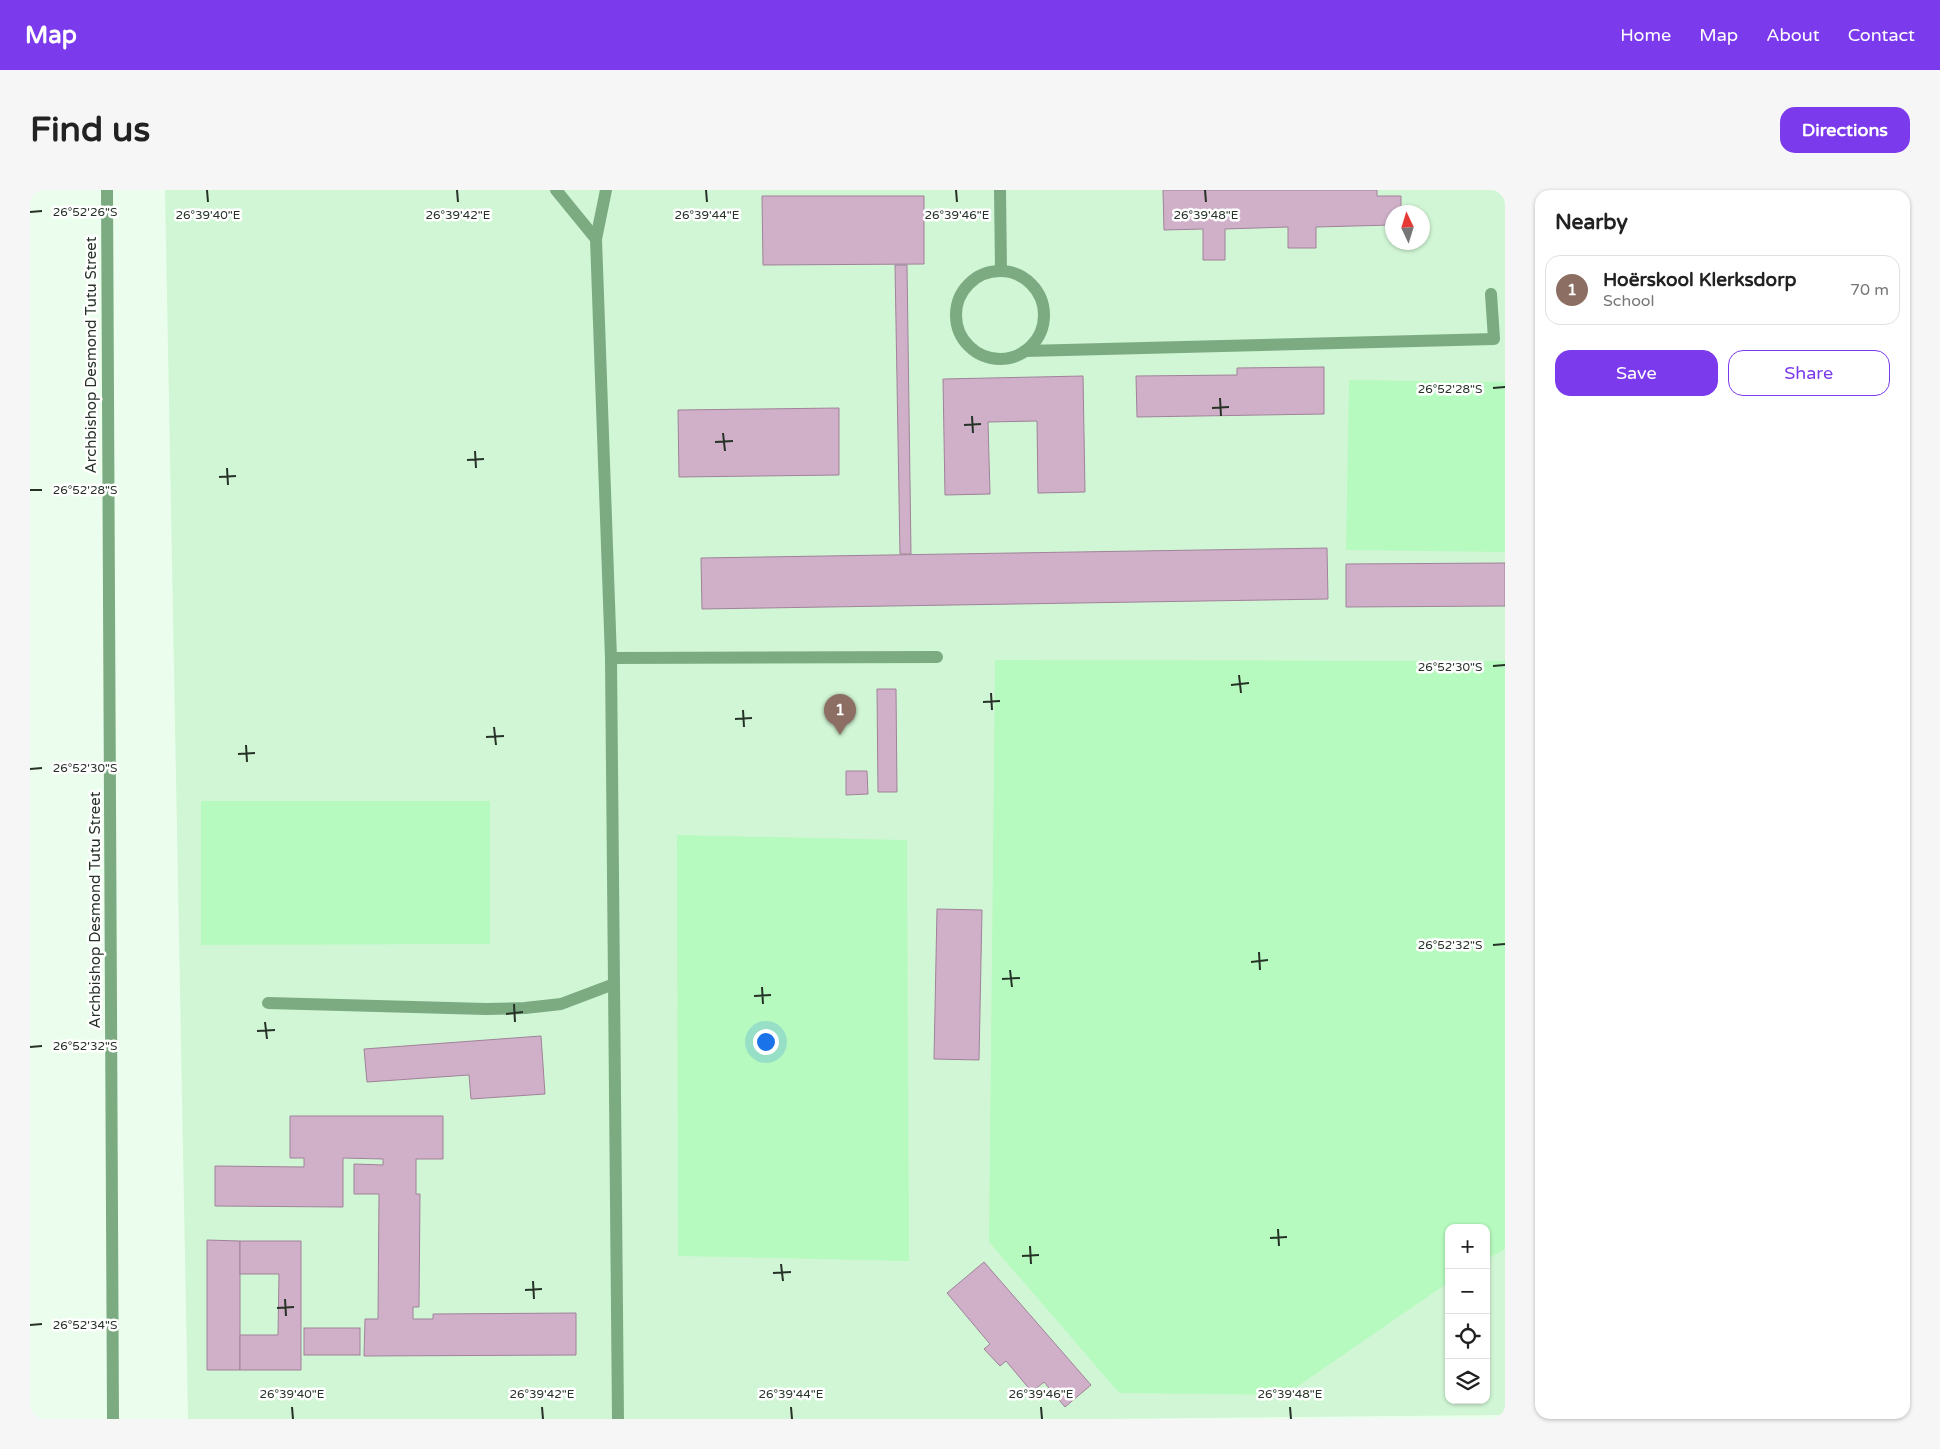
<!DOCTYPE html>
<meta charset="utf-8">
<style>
body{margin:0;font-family:"Varela Round",sans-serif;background:#f6f6f6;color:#222}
.controls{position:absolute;right:15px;bottom:15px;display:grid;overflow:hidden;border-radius:10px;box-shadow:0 1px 4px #0004}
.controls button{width:45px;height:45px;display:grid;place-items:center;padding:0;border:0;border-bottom:1px solid #e0e0e0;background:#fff;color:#222;font:25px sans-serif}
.compass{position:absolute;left:1355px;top:15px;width:45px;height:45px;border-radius:50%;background:#fff;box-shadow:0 1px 4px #0004;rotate:356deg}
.you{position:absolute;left:735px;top:851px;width:18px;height:18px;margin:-12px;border:4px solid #fff;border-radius:50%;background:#1a73e8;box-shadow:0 0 0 8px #1a73e833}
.badge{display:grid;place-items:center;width:32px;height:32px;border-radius:50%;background:#7c3aed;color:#fff;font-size:16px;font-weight:700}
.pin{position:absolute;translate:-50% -41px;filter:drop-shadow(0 1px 2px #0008)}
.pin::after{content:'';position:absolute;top:26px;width:18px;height:15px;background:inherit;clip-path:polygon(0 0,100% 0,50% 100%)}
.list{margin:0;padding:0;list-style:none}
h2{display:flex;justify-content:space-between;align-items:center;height:65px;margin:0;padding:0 20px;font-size:21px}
h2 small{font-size:16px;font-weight:400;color:#767676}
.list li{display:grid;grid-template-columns:32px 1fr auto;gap:15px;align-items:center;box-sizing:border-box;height:70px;margin:0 10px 10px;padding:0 10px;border:1px solid #e0e0e0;border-radius:15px}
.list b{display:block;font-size:19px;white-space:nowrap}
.list p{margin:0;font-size:16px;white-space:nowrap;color:#767676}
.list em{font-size:16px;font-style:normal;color:#767676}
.actions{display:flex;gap:10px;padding:15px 20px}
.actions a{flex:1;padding:11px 0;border:1px solid #7c3aed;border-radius:15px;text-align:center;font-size:18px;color:#7c3aed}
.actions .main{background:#7c3aed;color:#fff}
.icon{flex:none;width:28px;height:28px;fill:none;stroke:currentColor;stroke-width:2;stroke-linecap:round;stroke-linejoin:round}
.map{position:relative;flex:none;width:1475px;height:1229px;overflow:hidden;border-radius:15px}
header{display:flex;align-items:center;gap:30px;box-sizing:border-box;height:70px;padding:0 25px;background:#7c3aed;color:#fff}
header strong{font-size:24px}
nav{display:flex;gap:28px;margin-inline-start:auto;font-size:18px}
.intro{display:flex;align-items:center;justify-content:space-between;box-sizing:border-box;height:120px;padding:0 30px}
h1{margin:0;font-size:35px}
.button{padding:12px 22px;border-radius:15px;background:#7c3aed;color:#fff;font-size:18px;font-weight:700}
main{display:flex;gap:30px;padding:0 30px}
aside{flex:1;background:#fff;border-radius:15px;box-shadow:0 1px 4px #0004}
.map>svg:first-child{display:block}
</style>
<header>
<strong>Map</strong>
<nav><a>Home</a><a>Map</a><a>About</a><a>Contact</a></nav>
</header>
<div class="intro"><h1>Find us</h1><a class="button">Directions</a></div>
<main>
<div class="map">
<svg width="1475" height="1229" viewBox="0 0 1475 1229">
<rect width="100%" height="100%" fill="#ebfeed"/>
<path fill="#d1f6d5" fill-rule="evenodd" d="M135,0H1475V1225L1079,1229H158ZM1362,22H1392V52H1362ZM1419,1038H1456V1210H1419Z"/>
<g fill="#b7fabf">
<polygon points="1319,190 1475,192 1475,362 1316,360"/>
<polygon points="965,470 1475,471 1475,1059 1456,1070 1456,1038 1419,1038 1419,1092 1255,1205 1089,1203 959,1052"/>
<polygon points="171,611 460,611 460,754 171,755"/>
<polygon points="647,645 877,650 879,1071 648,1066"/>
</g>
<g fill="#cfb0c8" stroke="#a08299">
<polygon points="1133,0 1347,0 1347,6 1371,6 1371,22 1362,22 1362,35 1286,37 1286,58 1258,58 1258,37 1195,39 1195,70 1173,70 1173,39 1134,40"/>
<polygon points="732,6 894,6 894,74 733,75"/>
<polygon points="865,75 877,75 881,364 870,364"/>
<polygon points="1294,177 1294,224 1107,227 1106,186 1207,185 1207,178"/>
<polygon points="1053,186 1055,302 1008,303 1007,231 958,232 960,304 915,305 913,189"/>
<polygon points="809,218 809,285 649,287 648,220"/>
<polygon points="1297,358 1298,409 672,419 671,368"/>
<polygon points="1475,373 1475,416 1316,417 1316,374"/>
<polygon points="847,499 866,499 867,602 848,602"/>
<polygon points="816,581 837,581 838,604 816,605"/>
<polygon points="907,719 952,720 949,870 904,869"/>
<polygon points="511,846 515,904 441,909 439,885 337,892 334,859"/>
<polygon points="260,926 413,926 413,969 386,969 386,1004 390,1004 389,1117 383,1117 383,1129 403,1129 403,1124 546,1123 546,1165 334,1166 335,1129 348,1129 349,1004 324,1004 324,974 353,975 353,969 313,968 313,1017 185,1016 185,976 274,977 274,968 260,968"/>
<polygon points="177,1050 210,1051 210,1180 177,1180"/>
<polygon points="210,1051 271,1051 271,1180 210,1180 210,1145 248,1145 249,1084 210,1084"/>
<polygon points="954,1072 1061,1195 1035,1217 1014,1192 1002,1202 976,1171 970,1176 954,1159 960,1154 917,1103"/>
<rect x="274" y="1138" width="56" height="27"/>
</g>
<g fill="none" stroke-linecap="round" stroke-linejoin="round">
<g stroke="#7cab82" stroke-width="12">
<polyline points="526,0 566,49"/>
<polyline points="576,0 566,49 581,468 588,1229"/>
<polyline points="970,0 971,81"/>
<circle cx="970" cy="125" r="44"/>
<polyline points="995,161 1464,149 1461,104"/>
<polyline points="581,468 907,467"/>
<polyline points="238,813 456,819 495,818 531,814 584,794"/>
</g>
<polyline stroke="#7cab82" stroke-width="12" points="77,0 83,1229"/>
</g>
<path fill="none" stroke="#263227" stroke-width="2" d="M177,0L178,12M427,0L428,12M676,0L677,12M926,0L927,12M1175,0L1176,12M0,22L12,21M1463,198L1475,197M1190,208L1191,226M1182,218L1199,217M942,226L943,243M934,235L951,234M693,243L695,261M685,252L703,251M445,261L446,278M437,270L454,269M197,278L198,295M189,287L206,286M0,300H12M1463,476L1475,475M1209,485L1211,503M1201,495L1219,493M961,503L962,520M953,512L970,511M713,520L714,537M705,529L722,528M464,537L466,555M456,547L474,546M216,555L217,572M208,564L225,563M0,579L12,578M1463,755L1475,754M1229,762L1230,780M1221,772L1238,770M980,780L982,797M972,789L990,788M732,797L733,814M724,806L741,805M484,814L485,832M476,824L493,822M235,832L237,849M227,841L245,840M0,857L12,856M1248,1039L1249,1056M1240,1048L1257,1047M1000,1056L1001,1074M992,1066L1009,1065M751,1074L753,1091M743,1083L761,1082M503,1091L504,1109M495,1100L512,1099M255,1109L256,1126M247,1118L264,1117M0,1135L12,1134M262,1217L263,1229M512,1217L513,1229M761,1217L762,1229M1011,1217L1012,1229M1260,1217L1261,1229"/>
<g text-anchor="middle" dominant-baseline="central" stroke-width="5" stroke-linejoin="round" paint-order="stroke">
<g font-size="15" fill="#263227" stroke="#fff">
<text transform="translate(61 165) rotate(-90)">Archbishop Desmond Tutu Street</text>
<text transform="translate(65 720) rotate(-90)">Archbishop Desmond Tutu Street</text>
</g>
</g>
<g font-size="12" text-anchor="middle" fill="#263227" stroke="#fff" stroke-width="5" stroke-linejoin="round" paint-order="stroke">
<text x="55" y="26">26°52'26"S</text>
<text x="178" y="29">26°39'40"E</text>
<text x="428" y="29">26°39'42"E</text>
<text x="677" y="29">26°39'44"E</text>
<text x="927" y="29">26°39'46"E</text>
<text x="1176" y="29">26°39'48"E</text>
<text x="1420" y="203">26°52'28"S</text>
<text x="55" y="304">26°52'28"S</text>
<text x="1420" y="481">26°52'30"S</text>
<text x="55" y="582">26°52'30"S</text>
<text x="1420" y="759">26°52'32"S</text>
<text x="55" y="860">26°52'32"S</text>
<text x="55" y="1139">26°52'34"S</text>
<text x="262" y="1208">26°39'40"E</text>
<text x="512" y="1208">26°39'42"E</text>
<text x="761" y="1208">26°39'44"E</text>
<text x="1011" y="1208">26°39'46"E</text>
<text x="1260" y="1208">26°39'48"E</text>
</g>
</svg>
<div class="controls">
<button>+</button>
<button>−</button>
<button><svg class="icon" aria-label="locate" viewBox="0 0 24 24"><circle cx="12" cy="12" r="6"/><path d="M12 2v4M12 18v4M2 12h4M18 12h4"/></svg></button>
<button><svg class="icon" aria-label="layers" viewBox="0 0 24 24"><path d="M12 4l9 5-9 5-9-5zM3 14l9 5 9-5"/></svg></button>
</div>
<svg class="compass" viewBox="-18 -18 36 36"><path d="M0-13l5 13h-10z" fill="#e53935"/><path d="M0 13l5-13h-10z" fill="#767676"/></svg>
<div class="you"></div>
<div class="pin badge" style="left:810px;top:545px;background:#8d6e63">1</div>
</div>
<aside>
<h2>Nearby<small></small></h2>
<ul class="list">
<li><span class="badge" style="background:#8d6e63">1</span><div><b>Hoërskool Klerksdorp</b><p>School</p></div><em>70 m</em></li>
</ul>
<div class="actions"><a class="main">Save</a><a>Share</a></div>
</aside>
</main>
